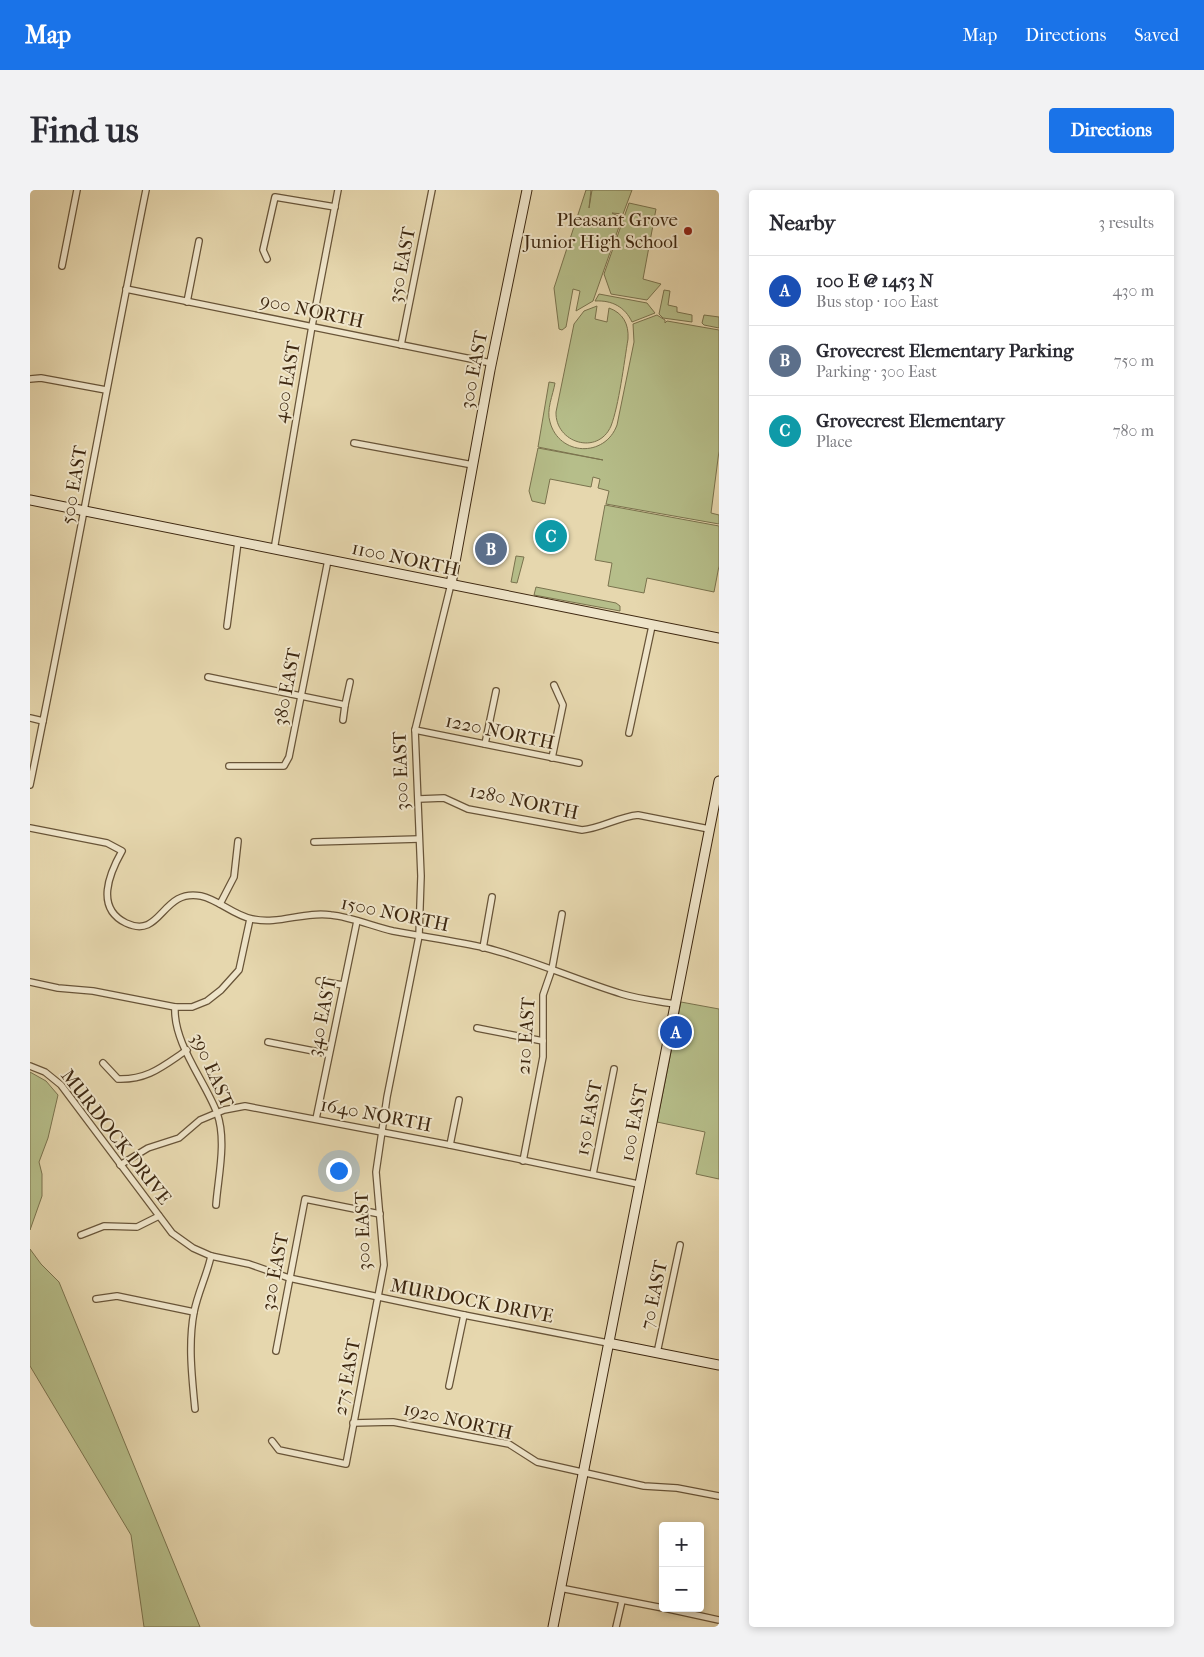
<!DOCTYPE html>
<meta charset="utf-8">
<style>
body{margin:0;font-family:"IM FELL French Canon",serif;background:#f2f2f3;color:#2b2b33}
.controls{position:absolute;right:15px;bottom:15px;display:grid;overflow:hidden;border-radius:5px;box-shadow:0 2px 8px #0003}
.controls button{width:45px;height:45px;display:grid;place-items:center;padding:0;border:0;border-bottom:1px solid #e1e1e2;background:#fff;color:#2b2b33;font:25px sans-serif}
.you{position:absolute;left:308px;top:980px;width:18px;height:18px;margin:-12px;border:4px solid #fff;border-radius:50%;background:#1a73e8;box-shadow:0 0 0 8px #1a73e833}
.badge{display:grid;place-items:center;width:32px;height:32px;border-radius:50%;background:#1a73e8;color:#fff;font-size:16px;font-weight:700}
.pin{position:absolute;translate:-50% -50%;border:2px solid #fff;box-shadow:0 1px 5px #0006}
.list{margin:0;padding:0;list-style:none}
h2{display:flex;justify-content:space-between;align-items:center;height:65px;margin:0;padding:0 20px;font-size:21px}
h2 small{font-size:16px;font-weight:400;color:#7c7c81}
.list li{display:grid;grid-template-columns:32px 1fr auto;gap:15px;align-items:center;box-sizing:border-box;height:70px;padding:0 20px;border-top:1px solid #e1e1e2}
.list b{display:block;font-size:19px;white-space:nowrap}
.list p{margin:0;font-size:16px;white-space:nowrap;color:#7c7c81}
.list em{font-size:16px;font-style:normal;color:#7c7c81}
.map{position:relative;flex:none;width:689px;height:1437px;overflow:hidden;border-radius:5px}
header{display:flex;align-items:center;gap:30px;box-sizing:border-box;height:70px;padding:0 25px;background:#1a73e8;color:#fff}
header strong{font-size:24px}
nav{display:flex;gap:28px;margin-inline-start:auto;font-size:18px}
.intro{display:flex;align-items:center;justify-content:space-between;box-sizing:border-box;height:120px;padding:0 30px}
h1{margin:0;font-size:35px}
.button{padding:12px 22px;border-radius:5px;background:#1a73e8;color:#fff;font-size:18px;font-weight:700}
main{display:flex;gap:30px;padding:0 30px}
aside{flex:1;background:#fff;border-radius:5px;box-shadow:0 2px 8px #0003}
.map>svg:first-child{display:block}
</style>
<header>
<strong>Map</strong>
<nav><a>Map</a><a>Directions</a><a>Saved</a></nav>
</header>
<div class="intro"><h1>Find us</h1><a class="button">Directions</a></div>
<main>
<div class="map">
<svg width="689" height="1437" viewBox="0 0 689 1437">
<rect width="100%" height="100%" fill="#e6d7ae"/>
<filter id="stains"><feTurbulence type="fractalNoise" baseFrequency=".004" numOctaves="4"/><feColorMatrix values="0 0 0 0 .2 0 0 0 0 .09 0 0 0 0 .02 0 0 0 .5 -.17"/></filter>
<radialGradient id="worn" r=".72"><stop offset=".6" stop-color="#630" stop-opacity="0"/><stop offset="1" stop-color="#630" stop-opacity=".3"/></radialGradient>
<g fill="#b6be8a" stroke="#7a734e">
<polygon points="556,0 561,0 559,18 562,0 602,0 593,24 582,23 592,28 583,54 571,53 570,59 572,55 582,57 563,111 546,121 550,101 543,99 536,137 532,140 529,139 524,98"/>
<polygon points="599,13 626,19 613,89 631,94 617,110 581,104 574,84"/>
<polygon points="634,100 640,101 638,115 647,117 647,122 662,125 662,132 633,128 629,124"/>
<path d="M569,104L617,113L625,123L602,132C595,117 582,110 565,111Z"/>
<path d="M567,116L565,129L577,132L579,118C593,123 599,134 598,149C594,173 589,215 581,236C568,266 525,253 526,222L544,134L554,121Z"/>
<path d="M627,125L635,130V133L637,131L689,140V261L681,323L689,325V334L576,314L579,301L568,298L570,289L563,287L561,297L520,289L515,314L502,311L499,301L508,258L573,270L508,257L519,192L525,193C523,205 516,220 520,232C529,266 575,268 587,235L604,152L603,134Z"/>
<polygon points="674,125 689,127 689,138 674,135 672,133"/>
<polygon points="575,315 689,336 689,376 684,402 617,388 614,403 578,396 582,373 565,370"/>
<polygon points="486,366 494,367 487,393 481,392"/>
<polygon points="506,397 586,413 590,416 590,421 504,405"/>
<polygon points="651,812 689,819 689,989 666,984 675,942 627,932"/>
<polygon points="0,882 16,891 28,905 18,948 9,972 12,984 12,1006 0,1040"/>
<polygon points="0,1059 11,1074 29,1092 170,1437 114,1437 101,1345 0,1176"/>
</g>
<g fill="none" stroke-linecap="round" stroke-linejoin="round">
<g stroke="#685438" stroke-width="8">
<g id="street">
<polyline points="237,69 233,60 245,7 305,17"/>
<polyline points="32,76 47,0"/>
<polyline points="96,99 461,173"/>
<polyline points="157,112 169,51"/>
<polyline points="371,155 402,0"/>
<polyline points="0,189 11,188 76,200"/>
<polyline points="324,253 443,275"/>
<polyline points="244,360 282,136 308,0"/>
<polyline points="197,436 208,352"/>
<polyline points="178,487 315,515 313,530"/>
<polyline points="315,515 320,492"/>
<polyline points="0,528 13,531"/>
<polyline points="385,540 549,573"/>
<polyline points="599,543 622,436"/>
<polyline points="455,554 466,501"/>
<polyline points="522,568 533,515 524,495"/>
<polyline points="199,576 254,576 259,567 298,370"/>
<path d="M0,595C41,397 76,198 116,0"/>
<path d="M389,609L414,608L438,619L552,640C572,638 588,627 608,625L679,639"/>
<path d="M0,638L77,653L92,661C79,684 65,718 96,733C132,750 131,698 171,706C189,710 203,725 222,729C249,735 274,721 301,725C321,727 342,736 363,741C394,747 425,751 456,758C503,770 546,790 592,804C609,809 627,811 644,814"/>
<polyline points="284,652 389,649"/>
<polyline points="190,714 204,687 208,651"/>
<polyline points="453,758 462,707"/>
<polyline points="289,791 313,795"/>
<polyline points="0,792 28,798 63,801 145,817 162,817 177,811 191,800 209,780 220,729"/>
<path d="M145,817C143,853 175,891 187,923C197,951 188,987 186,1015"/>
<polyline points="447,838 513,851"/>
<polyline points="238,852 299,864"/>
<path d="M73,873L88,889C118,890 133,876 157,860"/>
<polyline points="0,876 15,882 31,895 142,1043 163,1058 181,1066 219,1074 259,1088 434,1125 578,1153"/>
<polyline points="286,929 327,731"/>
<polyline points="420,955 429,910"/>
<polyline points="493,971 513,867 513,805 522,779 532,724"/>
<polyline points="90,975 118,958 149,948 170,930 194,920 215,916 420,955 608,994"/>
<polyline points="563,984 584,879"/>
<polyline points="51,1045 74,1036 107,1037 129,1026"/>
<polyline points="66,1109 87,1106 164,1122"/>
<polyline points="246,1161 275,1009 350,1024"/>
<polyline points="627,1163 650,1055"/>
<polyline points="419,1196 434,1125"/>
<path d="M165,1219C162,1187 158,1154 164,1122C168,1102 177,1085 181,1066"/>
<polyline points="323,1233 363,1232 479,1254 507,1272 614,1296 647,1298 689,1306"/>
<polyline points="242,1251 249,1260 316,1274 354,1075 346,982 357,907 389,746 391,686 385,540 421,394"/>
<polyline points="530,1398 633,1418"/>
<polyline points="634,1418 689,1430"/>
<polyline points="586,1437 592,1411"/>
</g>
</g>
<g stroke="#3e2811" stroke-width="11">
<g id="secondary">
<polyline points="0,310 689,448"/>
<polyline points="421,394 460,180 497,0"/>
<polyline points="578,1153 689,1175"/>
<polyline points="523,1437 689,591"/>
</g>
</g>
<use href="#street" stroke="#efe5ca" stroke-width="5.5"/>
<use href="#secondary" stroke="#efe5ca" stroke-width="9"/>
</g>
<circle fill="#8f2418" stroke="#efe5ca" stroke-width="2" cx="658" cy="41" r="5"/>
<g text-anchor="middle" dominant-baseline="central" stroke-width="4" stroke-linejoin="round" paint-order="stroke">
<g font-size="19" fill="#3e2811" stroke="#efe5ca" text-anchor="end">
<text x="648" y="30">Pleasant Grove<tspan x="648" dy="22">Junior High School</tspan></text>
</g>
<g font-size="19" fill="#3e2811" stroke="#efe5ca">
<text transform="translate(372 75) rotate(-79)">350 EAST</text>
<text transform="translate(282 121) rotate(12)">900 NORTH</text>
<text transform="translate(444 180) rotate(-79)">300 EAST</text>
<text transform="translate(257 192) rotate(-80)">400 EAST</text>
<text transform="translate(44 295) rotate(-80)">500 EAST</text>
<text transform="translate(375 369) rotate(12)">1100 NORTH</text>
<text transform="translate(257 497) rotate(-79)">380 EAST</text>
<text transform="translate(470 542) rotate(12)">1220 NORTH</text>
<text transform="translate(371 581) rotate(-92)">300 EAST</text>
<text transform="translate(494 612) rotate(12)">1280 NORTH</text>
<text transform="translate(365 724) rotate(12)">1500 NORTH</text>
<text transform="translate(292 827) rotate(-78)">340 EAST</text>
<text transform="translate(496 846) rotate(-86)">210 EAST</text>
<text transform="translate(182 880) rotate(66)">390 EAST</text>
<text transform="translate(346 925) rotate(11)">1640 NORTH</text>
<text transform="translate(559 928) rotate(-79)">150 EAST</text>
<text transform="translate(604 933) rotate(-79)">100 EAST</text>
<text transform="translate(86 947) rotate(52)">MURDOCK DRIVE</text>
<text transform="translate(333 1041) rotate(-92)">300 EAST</text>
<text transform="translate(245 1082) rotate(-79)">320 EAST</text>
<text transform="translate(624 1105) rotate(-78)">70 EAST</text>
<text transform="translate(442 1111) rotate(11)">MURDOCK DRIVE</text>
<text transform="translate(317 1187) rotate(-79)">275 EAST</text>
<text transform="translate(428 1231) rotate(13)">1920 NORTH</text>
</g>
</g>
<rect width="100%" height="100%" filter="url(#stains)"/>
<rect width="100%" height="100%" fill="url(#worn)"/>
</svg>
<div class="controls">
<button>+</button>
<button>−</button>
</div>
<div class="you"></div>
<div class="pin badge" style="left:646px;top:842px;background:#1a4fb4">A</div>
<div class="pin badge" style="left:461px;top:359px;background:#5c6f8a">B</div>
<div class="pin badge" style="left:521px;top:346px;background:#0f9aa8">C</div>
</div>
<aside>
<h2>Nearby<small>3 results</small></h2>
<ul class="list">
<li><span class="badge" style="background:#1a4fb4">A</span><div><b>100 E @ 1453 N</b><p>Bus stop · 100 East</p></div><em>430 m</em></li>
<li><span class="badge" style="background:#5c6f8a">B</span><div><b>Grovecrest Elementary Parking</b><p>Parking · 300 East</p></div><em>750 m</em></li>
<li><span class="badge" style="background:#0f9aa8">C</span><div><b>Grovecrest Elementary</b><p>Place</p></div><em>780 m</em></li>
</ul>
</aside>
</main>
